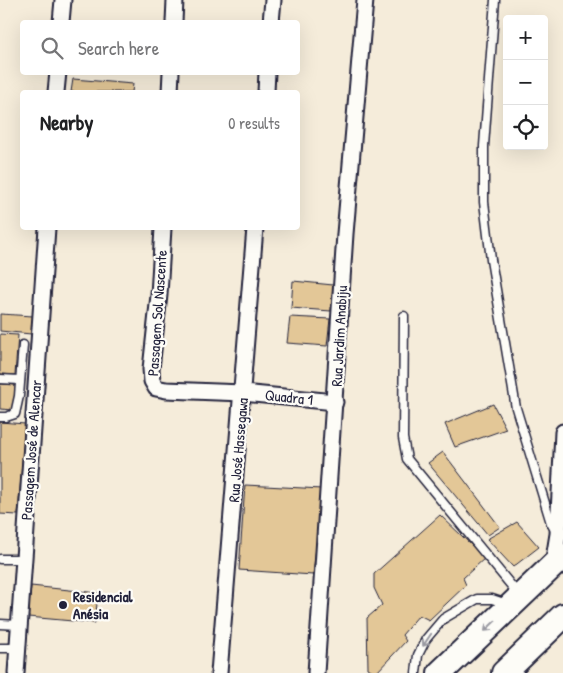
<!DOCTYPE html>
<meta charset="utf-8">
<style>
body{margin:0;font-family:"Patrick Hand",sans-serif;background:#f2f2f2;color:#202124}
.controls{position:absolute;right:15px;top:15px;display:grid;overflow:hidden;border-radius:5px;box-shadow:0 5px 20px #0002}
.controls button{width:45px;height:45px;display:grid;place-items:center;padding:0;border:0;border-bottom:1px solid #e0e0e0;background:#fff;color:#202124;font:25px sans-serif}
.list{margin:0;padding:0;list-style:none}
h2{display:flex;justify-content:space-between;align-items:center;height:65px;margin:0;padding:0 20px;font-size:21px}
h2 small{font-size:16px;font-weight:400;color:#757577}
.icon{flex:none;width:28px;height:28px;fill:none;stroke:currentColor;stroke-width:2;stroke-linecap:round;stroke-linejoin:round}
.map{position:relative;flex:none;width:563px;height:673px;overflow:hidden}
.search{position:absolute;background:#fff;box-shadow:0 5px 20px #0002;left:20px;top:20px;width:280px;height:55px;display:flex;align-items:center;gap:12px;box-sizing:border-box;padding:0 18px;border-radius:5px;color:#757577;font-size:19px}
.panel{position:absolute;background:#fff;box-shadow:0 5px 20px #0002;left:20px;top:90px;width:280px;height:140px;border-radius:5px}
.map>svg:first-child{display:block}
</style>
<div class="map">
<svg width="563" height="673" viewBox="0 0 563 673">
<rect width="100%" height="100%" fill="#f5ecda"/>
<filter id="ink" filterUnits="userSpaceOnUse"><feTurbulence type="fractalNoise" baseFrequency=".02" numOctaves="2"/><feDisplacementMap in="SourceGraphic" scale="10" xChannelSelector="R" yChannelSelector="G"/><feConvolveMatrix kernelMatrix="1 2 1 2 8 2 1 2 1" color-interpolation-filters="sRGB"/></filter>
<g filter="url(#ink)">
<g fill="#e3c797" stroke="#22223b">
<polygon points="73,79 133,84 132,92 71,92"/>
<polygon points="293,281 333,285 331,311 291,308"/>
<polygon points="0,314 33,316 31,334 0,331"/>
<polygon points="290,317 330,319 327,346 287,343"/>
<polygon points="0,334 18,335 15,375 0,374"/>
<polygon points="0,384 16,385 14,410 0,409"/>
<polygon points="493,404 506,429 455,447 445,424"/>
<polygon points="0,422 25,424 18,515 0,514"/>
<polygon points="443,452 500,527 488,535 428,463"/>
<polygon points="245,485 322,489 313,575 239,570"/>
<polygon points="440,515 485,558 463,578 466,585 429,620 419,615 402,635 406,641 376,673 368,668 367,618 382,605 374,588 374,574"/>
<polygon points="517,522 539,547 513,567 487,539"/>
<polygon points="31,586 98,593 95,623 28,617"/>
</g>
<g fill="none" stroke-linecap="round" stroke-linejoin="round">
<g stroke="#22223b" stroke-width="11">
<g id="service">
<polyline points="495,0 484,146 484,202 491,260 516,408 551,523 555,530"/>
<polyline points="404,316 403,438 407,459 519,595"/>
<polyline points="0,379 20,380"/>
<polyline points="0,417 6,417 15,414 19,396 23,345"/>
<polyline points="0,559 24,559"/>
<polyline points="0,624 19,625"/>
<polyline points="0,648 18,648"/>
<polyline points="416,673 418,655 426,639 443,619 477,599 492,599 507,604"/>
</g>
</g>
<g stroke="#22223b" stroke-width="19">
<g id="minor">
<polyline points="61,22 63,0"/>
<polyline points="174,22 175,0"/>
<polyline points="271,22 273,0"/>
<polyline points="56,92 58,72"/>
<polyline points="170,92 171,72"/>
<polyline points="266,92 267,72"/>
<polyline points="163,228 159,295 151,369 152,381 156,388 166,390 243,393 335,402"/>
<polyline points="553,565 558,534 563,432"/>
<polyline points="16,673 47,228"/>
<polyline points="219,673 255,228"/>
<polyline points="316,673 345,234 365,0"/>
</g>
</g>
<g stroke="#22223b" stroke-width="28">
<g id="trunk">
<polyline points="440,673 563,556"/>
<polyline points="504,673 563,616"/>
</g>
</g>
<use href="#service" stroke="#fdfcf7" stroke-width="8"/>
<use href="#minor" stroke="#fdfcf7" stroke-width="15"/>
<use href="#trunk" stroke="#fdfcf7" stroke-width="24"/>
</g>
<defs><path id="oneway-shaft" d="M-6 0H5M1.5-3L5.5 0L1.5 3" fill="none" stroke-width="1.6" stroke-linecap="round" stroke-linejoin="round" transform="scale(1.25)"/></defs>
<g stroke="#9a9aa2">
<use href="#oneway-shaft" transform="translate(490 626) rotate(136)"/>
<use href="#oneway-shaft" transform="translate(427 640) rotate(124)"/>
</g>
</g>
<circle fill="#22223b" stroke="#fdfcf7" stroke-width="2" cx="63" cy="605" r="5"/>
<g text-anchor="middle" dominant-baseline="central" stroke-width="4.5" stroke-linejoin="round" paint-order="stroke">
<g font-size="15" fill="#22223b" stroke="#fdfcf7">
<text transform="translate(157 313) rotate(-86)">Passagem Sol Nascente</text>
<text transform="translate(339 336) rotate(-87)">Rua Jardim Anabiju</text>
<text transform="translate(289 397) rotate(6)">Quadra 1</text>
<text transform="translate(31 450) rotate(-86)">Passagem José de Alencar</text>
<text transform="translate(238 450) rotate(-85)">Rua José Hassegawa</text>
</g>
<g font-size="15" font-weight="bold" fill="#22223b" stroke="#fdfcf7" text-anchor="start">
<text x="73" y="596">Residencial<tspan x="73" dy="17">Anésia</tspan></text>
</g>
</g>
</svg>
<div class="controls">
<button>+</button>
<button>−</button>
<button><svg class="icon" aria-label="locate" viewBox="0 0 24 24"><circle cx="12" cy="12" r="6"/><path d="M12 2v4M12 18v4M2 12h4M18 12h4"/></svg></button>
</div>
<div class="search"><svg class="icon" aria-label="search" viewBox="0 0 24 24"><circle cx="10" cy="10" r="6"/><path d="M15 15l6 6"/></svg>Search here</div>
<section class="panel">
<h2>Nearby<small>0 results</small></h2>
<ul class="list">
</ul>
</section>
</div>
